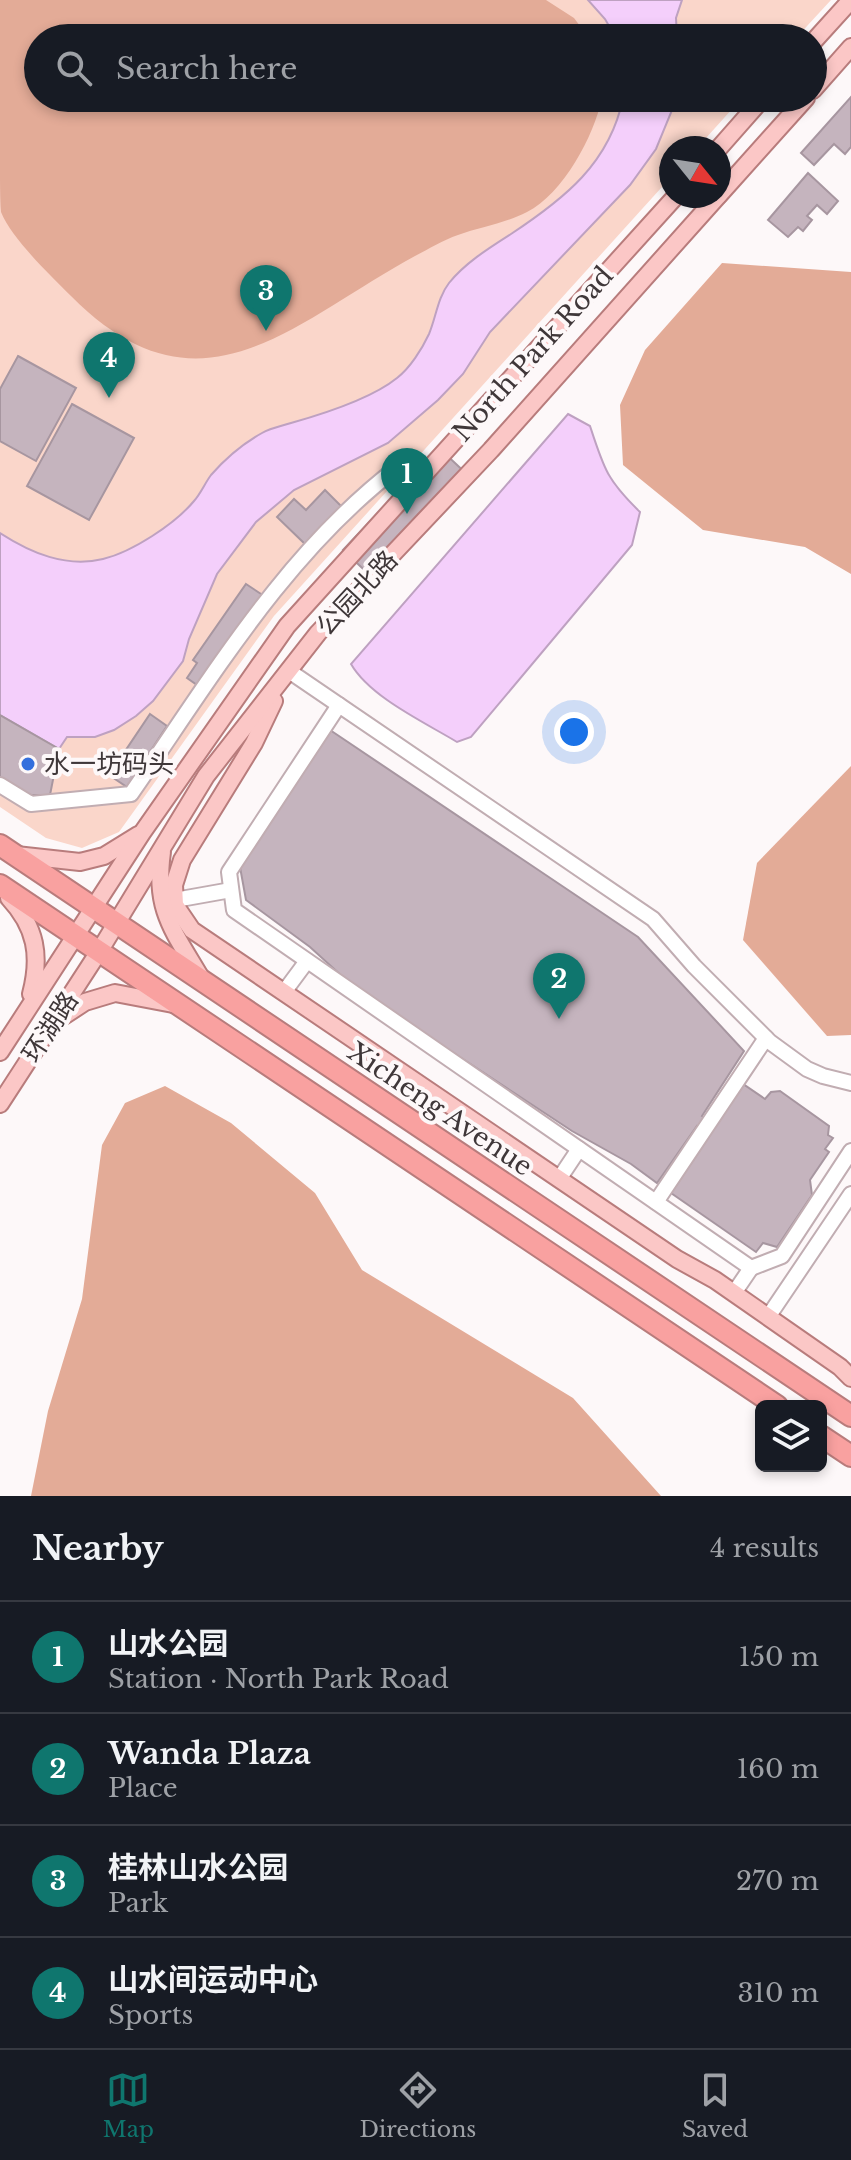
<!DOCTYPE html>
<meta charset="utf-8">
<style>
body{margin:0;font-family:"Libre Baskerville","Noto Sans SC",serif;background:#20242c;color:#f1f3f6}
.controls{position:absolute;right:24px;bottom:24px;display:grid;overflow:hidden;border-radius:12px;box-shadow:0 4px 12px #0003}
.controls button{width:72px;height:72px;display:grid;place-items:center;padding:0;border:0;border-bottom:2px solid #363941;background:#171b24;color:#f1f3f6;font:40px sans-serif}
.compass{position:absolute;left:659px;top:136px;width:72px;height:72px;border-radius:50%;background:#171b24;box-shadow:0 4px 12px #0003;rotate:120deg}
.you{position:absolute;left:574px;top:732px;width:28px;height:28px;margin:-20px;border:6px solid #fff;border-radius:50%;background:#1a73e8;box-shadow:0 0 0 12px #1a73e833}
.badge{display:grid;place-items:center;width:52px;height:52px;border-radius:50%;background:#0f766e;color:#fff;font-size:26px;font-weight:700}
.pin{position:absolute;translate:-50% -66px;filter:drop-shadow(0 2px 4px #0008)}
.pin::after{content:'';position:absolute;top:42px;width:28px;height:24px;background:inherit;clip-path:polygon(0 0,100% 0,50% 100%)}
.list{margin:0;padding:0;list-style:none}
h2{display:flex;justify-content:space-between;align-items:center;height:104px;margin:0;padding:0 32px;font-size:34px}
h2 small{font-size:26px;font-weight:400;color:#9ea1a6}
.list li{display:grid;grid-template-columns:52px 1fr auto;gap:24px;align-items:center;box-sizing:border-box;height:112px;padding:0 32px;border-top:2px solid #363941}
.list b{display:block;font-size:30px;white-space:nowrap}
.list p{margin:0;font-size:26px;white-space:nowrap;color:#9ea1a6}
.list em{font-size:26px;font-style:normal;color:#9ea1a6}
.icon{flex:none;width:44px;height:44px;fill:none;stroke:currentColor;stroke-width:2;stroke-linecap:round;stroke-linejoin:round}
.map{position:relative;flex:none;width:851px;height:1496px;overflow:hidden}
.search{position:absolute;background:#171b24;box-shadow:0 4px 12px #0003;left:24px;right:24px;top:24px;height:88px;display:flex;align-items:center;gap:20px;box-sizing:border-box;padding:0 28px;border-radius:44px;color:#9ea1a6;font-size:30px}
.sheet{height:552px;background:#171b24}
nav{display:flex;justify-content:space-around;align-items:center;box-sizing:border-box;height:112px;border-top:2px solid #363941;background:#171b24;font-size:22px;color:#9ea1a6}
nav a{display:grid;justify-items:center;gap:4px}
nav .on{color:#0f766e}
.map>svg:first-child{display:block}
</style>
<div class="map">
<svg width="851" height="1496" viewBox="0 0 851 1496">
<rect width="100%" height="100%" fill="#fdf8f9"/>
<polygon fill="#fad6ca" points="0,0 831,0 796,38 38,38 38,98 742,98 697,148 671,148 671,177 274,616 119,832 82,848 46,838 0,807"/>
<g fill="#e3ab97">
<path d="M0,0H546L574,18L589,38H38V98H602C594,136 563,194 527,212C506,223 480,227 458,235C443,240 429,249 415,256C292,323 200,426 71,296C50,275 12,239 1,212C0,200 0,178 0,164C0,109 0,55 0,0Z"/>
<polygon points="722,263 851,272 851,574 805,547 703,530 623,465 620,405 645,350"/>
<polygon points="851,766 851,1035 827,1036 743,940 757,863"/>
<polygon points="165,1086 231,1123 315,1193 362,1270 573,1398 661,1496 31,1496 48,1411 82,1299 102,1145 125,1103"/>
</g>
<g fill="#f4cffb" stroke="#bea1c1" stroke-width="2">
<polygon points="588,0 682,0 676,18 677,38 616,38 605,19"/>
<path d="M623,98H677L656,149L630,185L490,332L463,374L438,400L388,443L294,490L256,522L217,574L189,639L183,661L153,701L136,716L114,730L95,737H67L59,749L0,715V533C31,553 66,568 103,559C132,552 175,524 194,501C201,493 205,483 211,475C225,459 244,443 262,433C271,428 282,426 291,423C323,414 371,399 397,378C410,368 422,349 429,334C436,317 438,297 449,283C465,263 489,248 511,234C564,199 610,163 623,98Z"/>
<path d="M568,414L590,426C604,469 607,480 640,512L632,545L471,737L457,742C424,722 370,697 351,664Z"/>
</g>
<g fill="#c5b4be" stroke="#a796a0" stroke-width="2">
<polygon points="851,97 851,147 845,154 834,144 814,165 801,153"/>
<polygon points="808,173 838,201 827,214 817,205 807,216 812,220 803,231 798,227 788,237 768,220"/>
<polygon points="18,356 76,388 36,461 0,441 0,389"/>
<polygon points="72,404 134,438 89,520 27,486"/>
<polygon points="439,448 471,478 375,580 343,550"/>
<polygon points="325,490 342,507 306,545 277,517 294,499 306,510"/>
<polygon points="246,584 264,596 200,687 187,678 197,663 193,660"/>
<polygon points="150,714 167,726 127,787 109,775"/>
<polygon points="0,715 59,749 50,795 26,795 0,778"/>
<polygon points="330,730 638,937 744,1051 702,1116 716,1126 743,1084 765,1099 771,1092 780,1091 829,1126 828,1135 833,1138 825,1149 829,1152 810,1180 812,1195 777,1247 763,1243 756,1252 671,1193 710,1135 697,1126 657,1183 631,1164 572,1131 355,988 310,947 246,900 240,867"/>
</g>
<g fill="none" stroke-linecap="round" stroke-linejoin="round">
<g stroke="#c1adb2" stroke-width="18">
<g id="minor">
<polyline points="289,671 653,919 694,966 770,1042 807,1069 823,1076 851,1083"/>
<polyline points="339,705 229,872 234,910 751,1268 782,1256 851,1151"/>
<path d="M0,785L31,804L131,794C211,679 285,553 398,467"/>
<polyline points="175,900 231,890"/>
<polyline points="284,992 307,961"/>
<polyline points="559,1179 579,1149"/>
<polyline points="656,1202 766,1038"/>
<polyline points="734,1293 751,1268"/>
<polyline points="768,1317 851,1194"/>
</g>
</g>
<g stroke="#b87c7c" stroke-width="20">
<g id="major">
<polyline points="813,42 851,0"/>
<polyline points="813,90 851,47"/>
<polyline points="719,148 763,98"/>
<polyline points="719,195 806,98"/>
<polyline points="274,701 254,743 182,860 174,885 175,905 192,930 677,1259 715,1280 840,1367 851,1378"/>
<path d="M162,852C154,910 173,930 201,978"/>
<polyline points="16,855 80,862 104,856 138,835"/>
<path d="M9,898C36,927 41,956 31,994"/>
<polyline points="56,1021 85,1002 115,993 173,1004"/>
<polyline points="0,1052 142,833 287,626 676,196"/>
<polyline points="0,1104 100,950 206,776 318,633 491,450 718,196"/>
</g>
</g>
<g stroke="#b87c7c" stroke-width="24">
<g id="highway">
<polyline points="0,845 851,1416"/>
<polyline points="0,885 777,1406"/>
<polyline points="821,1436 851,1456"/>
</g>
</g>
<use href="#minor" stroke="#fff" stroke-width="14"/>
<use href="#major" stroke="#fbc7c6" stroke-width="16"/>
<use href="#highway" stroke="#f9a1a0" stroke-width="20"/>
</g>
<circle fill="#346fdd" stroke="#fdf8f9" stroke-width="3" cx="28" cy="764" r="8"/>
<g text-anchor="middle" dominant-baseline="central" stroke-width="8" stroke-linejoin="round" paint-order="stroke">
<g font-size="26" fill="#3f3739" stroke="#fdf8f9">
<text transform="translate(533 354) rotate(-48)">North Park Road</text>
<text transform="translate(357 593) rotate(-47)">公园北路</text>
<text transform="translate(50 1027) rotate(-57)">环湖路</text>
<text transform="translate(440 1109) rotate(34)">Xicheng Avenue</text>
</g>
<g font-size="26" fill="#3f3739" stroke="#fdf8f9" text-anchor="start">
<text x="44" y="764">水一坊码头</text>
</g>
</g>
</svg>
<div class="controls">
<button><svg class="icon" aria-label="layers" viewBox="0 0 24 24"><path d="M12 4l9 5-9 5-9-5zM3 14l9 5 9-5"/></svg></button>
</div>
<svg class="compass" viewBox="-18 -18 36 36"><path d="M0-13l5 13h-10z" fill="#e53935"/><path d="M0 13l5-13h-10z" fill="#9ea1a6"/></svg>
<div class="you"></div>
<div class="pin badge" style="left:407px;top:514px">1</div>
<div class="pin badge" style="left:559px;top:1019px">2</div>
<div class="pin badge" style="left:266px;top:331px">3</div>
<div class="pin badge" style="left:109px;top:398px">4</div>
<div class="search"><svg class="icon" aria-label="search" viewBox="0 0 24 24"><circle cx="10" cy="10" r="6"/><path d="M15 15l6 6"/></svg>Search here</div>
</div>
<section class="sheet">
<h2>Nearby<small>4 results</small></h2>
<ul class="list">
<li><span class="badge">1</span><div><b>山水公园</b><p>Station · North Park Road</p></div><em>150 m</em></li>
<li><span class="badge">2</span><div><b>Wanda Plaza</b><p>Place</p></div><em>160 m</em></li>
<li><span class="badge">3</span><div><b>桂林山水公园</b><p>Park</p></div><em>270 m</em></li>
<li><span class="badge">4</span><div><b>山水间运动中心</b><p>Sports</p></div><em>310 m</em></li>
</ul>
</section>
<nav>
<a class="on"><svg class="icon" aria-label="map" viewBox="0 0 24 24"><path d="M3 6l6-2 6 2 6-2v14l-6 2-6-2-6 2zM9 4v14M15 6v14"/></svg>Map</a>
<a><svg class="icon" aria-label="directions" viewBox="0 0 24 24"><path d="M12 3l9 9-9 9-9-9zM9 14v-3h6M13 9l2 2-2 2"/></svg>Directions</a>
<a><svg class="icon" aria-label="saved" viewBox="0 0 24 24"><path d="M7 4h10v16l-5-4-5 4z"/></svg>Saved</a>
</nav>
